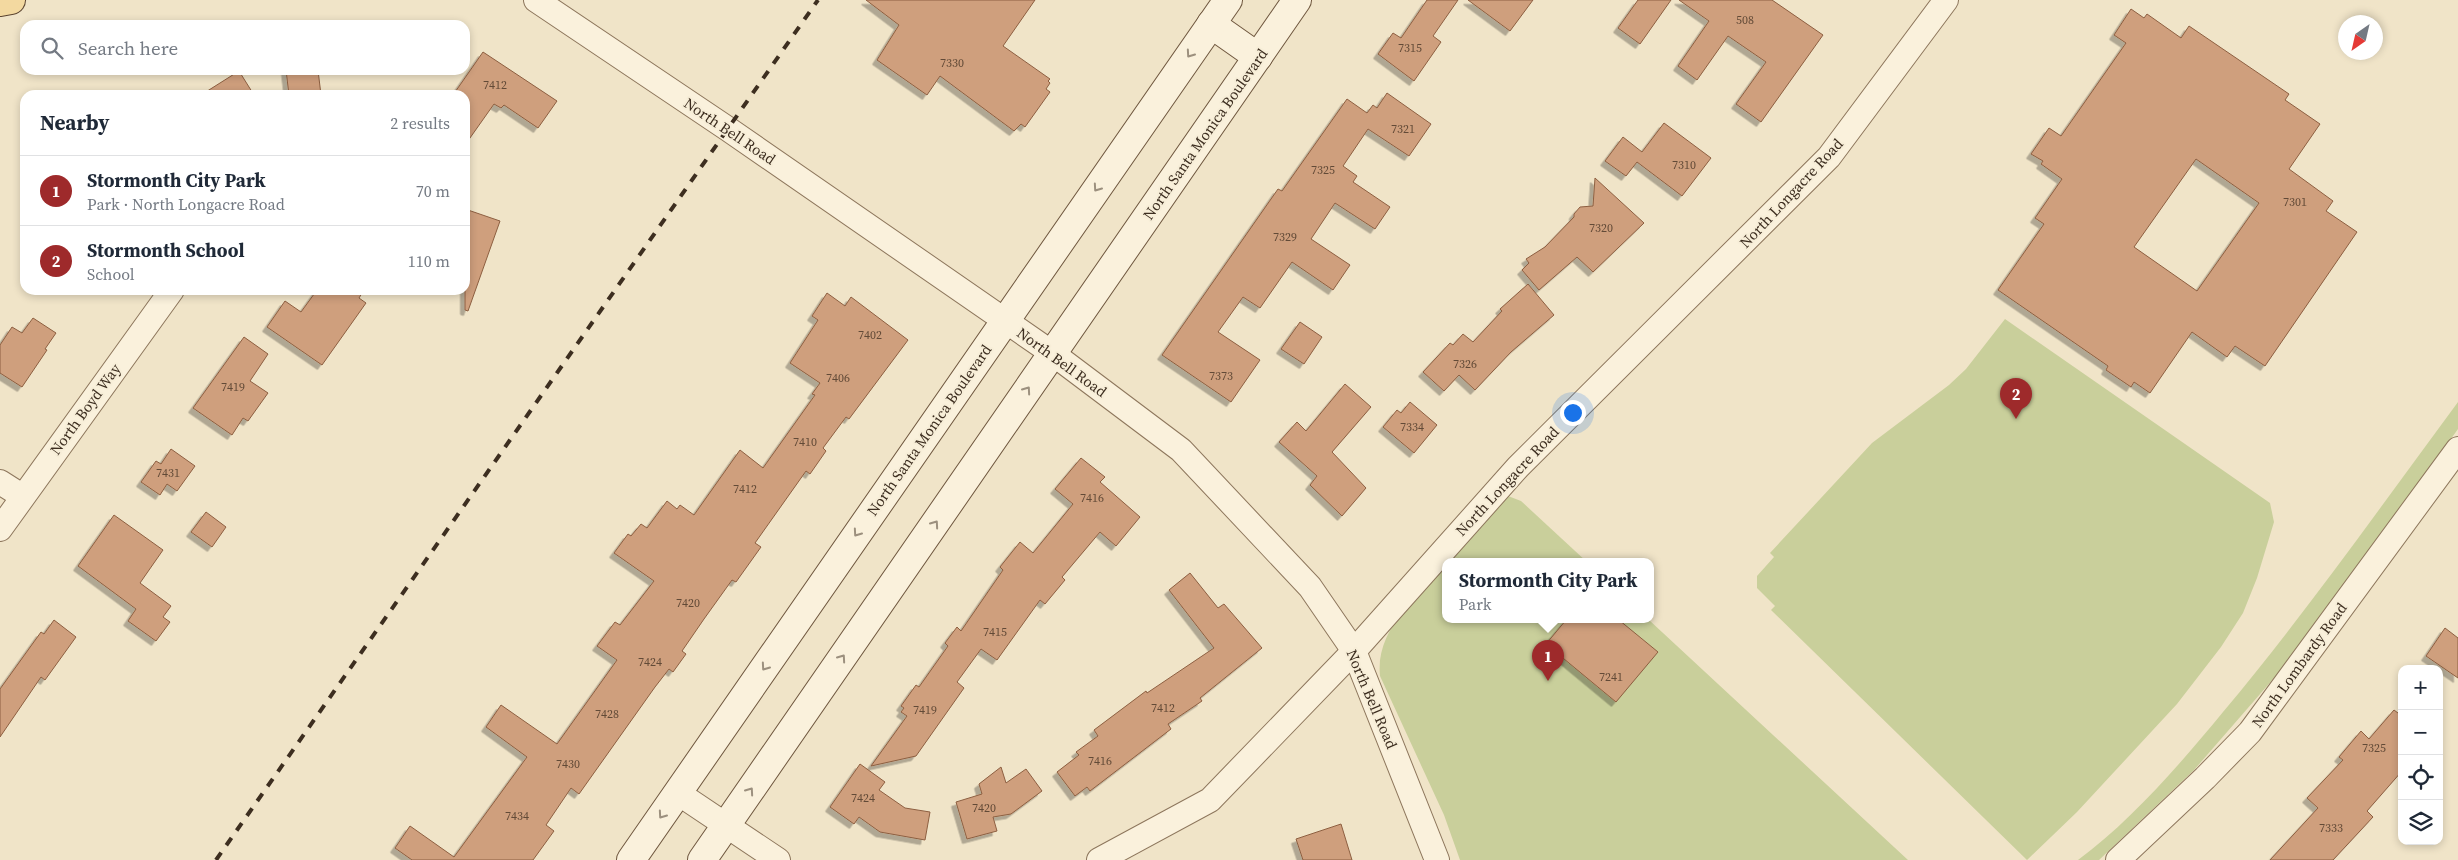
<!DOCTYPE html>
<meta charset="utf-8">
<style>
body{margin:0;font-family:"Source Serif 4",serif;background:#f6f6f7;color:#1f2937}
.controls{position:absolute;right:15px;bottom:15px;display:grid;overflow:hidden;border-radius:10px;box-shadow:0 2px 8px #0003}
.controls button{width:45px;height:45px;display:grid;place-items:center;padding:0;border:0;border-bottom:1px solid #e0e1e3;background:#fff;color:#1f2937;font:25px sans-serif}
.compass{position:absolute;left:2338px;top:15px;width:45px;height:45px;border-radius:50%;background:#fff;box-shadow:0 2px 8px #0003;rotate:214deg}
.you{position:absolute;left:1572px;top:412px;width:18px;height:18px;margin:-12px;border:4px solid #fff;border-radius:50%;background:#1a73e8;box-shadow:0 0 0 8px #1a73e833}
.badge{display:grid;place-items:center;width:32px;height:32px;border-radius:50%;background:#9e2a2b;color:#fff;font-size:16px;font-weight:700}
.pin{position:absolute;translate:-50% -41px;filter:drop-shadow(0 1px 2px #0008)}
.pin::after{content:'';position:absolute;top:26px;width:18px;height:15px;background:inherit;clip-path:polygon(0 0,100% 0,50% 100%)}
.popup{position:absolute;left:1442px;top:558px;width:212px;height:65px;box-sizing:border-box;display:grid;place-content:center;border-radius:10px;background:#fff;filter:drop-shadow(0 1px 4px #0005);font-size:16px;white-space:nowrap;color:#747a83}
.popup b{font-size:19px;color:#1f2937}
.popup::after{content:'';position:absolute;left:50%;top:100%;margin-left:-10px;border:10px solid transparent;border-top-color:#fff}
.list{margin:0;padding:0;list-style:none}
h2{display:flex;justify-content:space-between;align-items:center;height:65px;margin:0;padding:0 20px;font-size:21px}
h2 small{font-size:16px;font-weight:400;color:#747a83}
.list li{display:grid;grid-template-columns:32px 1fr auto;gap:15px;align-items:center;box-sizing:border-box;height:70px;padding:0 20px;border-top:1px solid #e0e1e3}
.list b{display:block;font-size:19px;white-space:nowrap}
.list p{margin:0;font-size:16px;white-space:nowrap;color:#747a83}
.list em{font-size:16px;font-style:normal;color:#747a83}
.icon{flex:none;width:28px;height:28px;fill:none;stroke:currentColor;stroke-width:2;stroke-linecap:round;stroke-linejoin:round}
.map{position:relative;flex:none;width:2458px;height:860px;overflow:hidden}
.search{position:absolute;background:#fff;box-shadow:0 2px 8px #0003;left:20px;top:20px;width:450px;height:55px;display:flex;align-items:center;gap:12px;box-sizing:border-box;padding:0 18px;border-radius:15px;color:#747a83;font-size:19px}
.panel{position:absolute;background:#fff;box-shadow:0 2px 8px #0003;left:20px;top:90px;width:450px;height:205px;border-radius:15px}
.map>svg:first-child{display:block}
</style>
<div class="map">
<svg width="2458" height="860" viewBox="0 0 2458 860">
<defs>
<filter id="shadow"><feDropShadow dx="-4.5" dy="4.5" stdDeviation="0" flood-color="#0004"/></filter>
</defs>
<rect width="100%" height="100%" fill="#f0e4c8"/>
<g fill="#c9cf9b">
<polygon points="2005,319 2270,503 2274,522 2257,578 2243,613 2221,647 2177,704 2077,812 2027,860 1771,610 1775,606 1757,588 1757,576 1774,557 1770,553 1872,443 1949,385 1966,369"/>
<path d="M2458,402V429L2325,615L2274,678L2194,770L2099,860H2078C2130,822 2182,762 2223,712C2306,613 2381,506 2458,402Z"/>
<polygon points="1508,496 1521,501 1587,562 1447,562"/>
<path d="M1445,564L1446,620H1649L1908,860H1460L1444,815L1380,676C1375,629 1418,596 1445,564Z"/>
</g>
<g fill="#cf9f7d" stroke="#8d5f41" fill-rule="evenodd" filter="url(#shadow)">
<polygon points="866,0 1035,0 1003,46 1050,79 1048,81 1050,83 1046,89 1050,92 1025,127 1021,124 1014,131 940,76 927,95 877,60 899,25"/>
<polygon points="1427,0 1458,0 1433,36 1441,42 1414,81 1378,54 1393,33 1401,38"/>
<polygon points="1468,0 1533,0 1510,31"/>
<polygon points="1638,0 1671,0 1640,44 1618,28"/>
<polygon points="1679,0 1772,0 1823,35 1761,122 1736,104 1766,62 1728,36 1697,80 1678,66 1709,21"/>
<path d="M2131,9L2144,18L2147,14L2181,38L2189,26L2289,94L2285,100L2320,124L2289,169L2333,201L2326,211L2357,232L2265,366L2235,346L2227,357L2192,332L2150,393L2134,382L2131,387L2106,370L2108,366L1998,290L2044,224L2035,218L2062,179L2041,164L2043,161L2031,154L2049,128L2061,136L2126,43L2114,35ZM2196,159L2259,203L2197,291L2134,247Z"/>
<polygon points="483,52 557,101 538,128 504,105 501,108 494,104 465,145 465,95 453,95"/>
<polygon points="286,70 318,70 321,95 289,95"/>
<polygon points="239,71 254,95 201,95"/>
<polygon points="1387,93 1431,124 1409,156 1368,129 1343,166 1357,176 1353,182 1390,207 1375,229 1335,203 1311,239 1350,265 1333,290 1292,262 1260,308 1243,297 1218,332 1260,360 1231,402 1162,355 1278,189 1282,191 1347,99 1367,113 1373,105 1377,108"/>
<polygon points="1664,123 1711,158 1682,196 1637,162 1626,176 1605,161 1623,137 1642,152"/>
<polygon points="1595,178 1644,223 1593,272 1577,257 1539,290 1522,270 1529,263 1526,259 1545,247 1574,217 1574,214 1580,207 1593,206"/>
<polygon points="465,209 500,221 468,311 465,310"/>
<polygon points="1528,284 1554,315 1511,352 1475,390 1459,375 1444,391 1423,372 1450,343 1453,345 1463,334 1473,342 1502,311 1500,309"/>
<polygon points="317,290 364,290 359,298 366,303 322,365 267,327 285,301 301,312"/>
<polygon points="827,293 845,306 851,297 908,340 849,419 846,417 823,448 826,451 810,474 806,471 755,543 761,547 736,582 732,580 704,619 682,651 686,654 673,672 669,669 655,687 579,794 571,788 546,825 554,831 533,860 412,860 395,848 410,826 454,857 527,757 486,727 501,705 557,744 617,660 597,646 615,622 620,625 654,581 614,553 628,534 631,536 641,524 647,528 667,501 677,509 680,505 694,515 740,450 763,468 815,395 812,394 820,383 790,363 818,320 812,316"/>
<polygon points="33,318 56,333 45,349 47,350 22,387 0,373 0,345 12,327 22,333"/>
<polygon points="1300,322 1322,337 1304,364 1281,349"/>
<polygon points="244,337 268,354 250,381 268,393 248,421 243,418 232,435 193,408"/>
<polygon points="1345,384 1371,407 1332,452 1366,488 1342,516 1310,485 1317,476 1279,442 1297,422 1306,431"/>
<polygon points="1410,402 1437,425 1414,453 1383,427 1397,410 1401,413"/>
<polygon points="171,449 195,466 177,491 167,484 160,495 141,482 156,461 161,464"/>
<polygon points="1081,458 1105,477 1100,482 1140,517 1116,546 1100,532 1062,577 1065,580 1045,604 1040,600 997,660 981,649 957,682 964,688 916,756 871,766 907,716 901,712 904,708 901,706 916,685 919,687 948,646 945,643 957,627 961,631 1003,570 1000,567 1020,542 1033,553 1073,504 1055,489"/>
<polygon points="206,512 226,527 212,547 191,532"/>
<polygon points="114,515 163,550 140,583 171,606 163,617 170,622 156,641 128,621 136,609 78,566"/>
<polygon points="1190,573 1218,608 1224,604 1262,648 1200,698 1202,701 1168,724 1171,729 1090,791 1087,787 1075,796 1057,772 1079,755 1076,752 1098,736 1094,730 1146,691 1147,693 1214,648 1169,590"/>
<polygon points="54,620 76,637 45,680 41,677 0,737 0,689 41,632 44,634"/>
<polygon points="1566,620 1619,620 1658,652 1616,702 1546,644"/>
<polygon points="2445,628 2458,638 2458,678 2426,656"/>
<polygon points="2394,710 2402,716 2402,771 2367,811 2373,817 2333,860 2270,860 2318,808 2307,798 2343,760 2339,757 2361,731 2369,739"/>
<polygon points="860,764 885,782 879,790 905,808 930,812 925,840 880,832 859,817 854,824 830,807"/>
<polygon points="1001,767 1006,783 1026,769 1042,791 1011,814 993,817 997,831 967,839 956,802 982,794 979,784"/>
<polygon points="1341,824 1352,860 1303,860 1296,839"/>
</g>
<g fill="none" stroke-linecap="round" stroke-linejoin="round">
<g stroke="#8d765c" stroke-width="26">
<g id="street">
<polyline points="536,0 728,129 1052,353 1181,450 1310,587 1354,651 1437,860"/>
<polyline points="0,482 22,496"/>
<polyline points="0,529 172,290"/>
<polyline points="678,793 778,860"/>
<polyline points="1099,860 1210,800 1354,651 1518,467 1829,157 1946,0"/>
<polyline points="2118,860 2205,778 2250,732 2458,449"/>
</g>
</g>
<g stroke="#6f573f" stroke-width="30">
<g id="secondary">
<polyline points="1211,24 1258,57"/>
<polyline points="631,860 1228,0"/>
<polyline points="702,860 1297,0"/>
</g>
</g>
<g stroke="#5b4430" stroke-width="30">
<polyline id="primary" points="0,2 11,0"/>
</g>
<use href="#street" stroke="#faf1dc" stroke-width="24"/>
<use href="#secondary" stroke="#faf1dc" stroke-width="28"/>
<use href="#primary" stroke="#f3d9a0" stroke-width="28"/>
<polyline stroke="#3d2e20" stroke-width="4" stroke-dasharray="9 9" stroke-linecap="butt" points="216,860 818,0"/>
</g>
<defs><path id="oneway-chevron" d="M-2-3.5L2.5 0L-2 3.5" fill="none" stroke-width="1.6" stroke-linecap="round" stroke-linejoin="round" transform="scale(1.25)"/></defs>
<g stroke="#9c907e">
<use href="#oneway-chevron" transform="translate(1190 54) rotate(125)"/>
<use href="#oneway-chevron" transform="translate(1097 188) rotate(125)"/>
<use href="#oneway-chevron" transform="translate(1027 390) rotate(-55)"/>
<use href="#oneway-chevron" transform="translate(935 524) rotate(-55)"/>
<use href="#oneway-chevron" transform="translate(857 533) rotate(125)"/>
<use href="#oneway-chevron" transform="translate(842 658) rotate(-55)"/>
<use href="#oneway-chevron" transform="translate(765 667) rotate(125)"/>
<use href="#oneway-chevron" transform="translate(750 791) rotate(-55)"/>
<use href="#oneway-chevron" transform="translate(662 815) rotate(125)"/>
</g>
<g text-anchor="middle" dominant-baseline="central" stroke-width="4" stroke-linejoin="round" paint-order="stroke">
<g font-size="12" fill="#624a37">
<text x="1745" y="20">508</text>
<text x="1410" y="48">7315</text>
<text x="952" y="63">7330</text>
<text x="495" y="85">7412</text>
<text x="1403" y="129">7321</text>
<text x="1684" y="165">7310</text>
<text x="1323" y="170">7325</text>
<text x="2295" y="202">7301</text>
<text x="1601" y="228">7320</text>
<text x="1285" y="237">7329</text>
<text x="870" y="335">7402</text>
<text x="1465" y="364">7326</text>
<text x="1221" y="376">7373</text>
<text x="838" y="378">7406</text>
<text x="233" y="387">7419</text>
<text x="1412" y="427">7334</text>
<text x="805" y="442">7410</text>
<text x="168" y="473">7431</text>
<text x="745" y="489">7412</text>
<text x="1092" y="498">7416</text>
<text x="688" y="603">7420</text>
<text x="995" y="632">7415</text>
<text x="650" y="662">7424</text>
<text x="1611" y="677">7241</text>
<text x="1163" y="708">7412</text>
<text x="925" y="710">7419</text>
<text x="607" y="714">7428</text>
<text x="2374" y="748">7325</text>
<text x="1100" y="761">7416</text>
<text x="568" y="764">7430</text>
<text x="863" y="798">7424</text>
<text x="984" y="808">7420</text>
<text x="517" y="816">7434</text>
<text x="2331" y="828">7333</text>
</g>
<g font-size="15" fill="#3d2e20" stroke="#f7eed8">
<text transform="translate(730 131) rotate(34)">North Bell Road</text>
<text transform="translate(1205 134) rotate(-55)">North Santa Monica Boulevard</text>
<text transform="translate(1791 193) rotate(-47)">North Longacre Road</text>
<text transform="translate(1062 362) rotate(36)">North Bell Road</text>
<text transform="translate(85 409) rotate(-54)">North Boyd Way</text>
<text transform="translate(929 430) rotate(-55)">North Santa Monica Boulevard</text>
<text transform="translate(1507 481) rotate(-47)">North Longacre Road</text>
<text transform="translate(2299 665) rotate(-54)">North Lombardy Road</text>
<text transform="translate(1372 699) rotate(67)">North Bell Road</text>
</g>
</g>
</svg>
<div class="controls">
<button>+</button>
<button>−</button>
<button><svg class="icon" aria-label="locate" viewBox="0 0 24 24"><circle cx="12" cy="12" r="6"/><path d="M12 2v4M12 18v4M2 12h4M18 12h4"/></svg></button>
<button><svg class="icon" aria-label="layers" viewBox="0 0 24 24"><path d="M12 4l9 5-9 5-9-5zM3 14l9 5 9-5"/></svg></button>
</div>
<svg class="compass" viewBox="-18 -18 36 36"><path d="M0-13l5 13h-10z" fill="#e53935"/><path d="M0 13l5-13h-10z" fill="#747a83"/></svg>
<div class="you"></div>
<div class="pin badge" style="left:1548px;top:681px">1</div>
<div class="popup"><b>Stormonth City Park</b>Park</div>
<div class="pin badge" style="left:2016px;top:419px">2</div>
<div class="search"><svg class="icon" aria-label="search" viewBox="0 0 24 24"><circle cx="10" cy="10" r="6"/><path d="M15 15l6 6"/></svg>Search here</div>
<section class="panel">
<h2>Nearby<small>2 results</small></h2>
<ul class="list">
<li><span class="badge">1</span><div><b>Stormonth City Park</b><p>Park · North Longacre Road</p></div><em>70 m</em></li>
<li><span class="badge">2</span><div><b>Stormonth School</b><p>School</p></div><em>110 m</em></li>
</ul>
</section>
</div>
